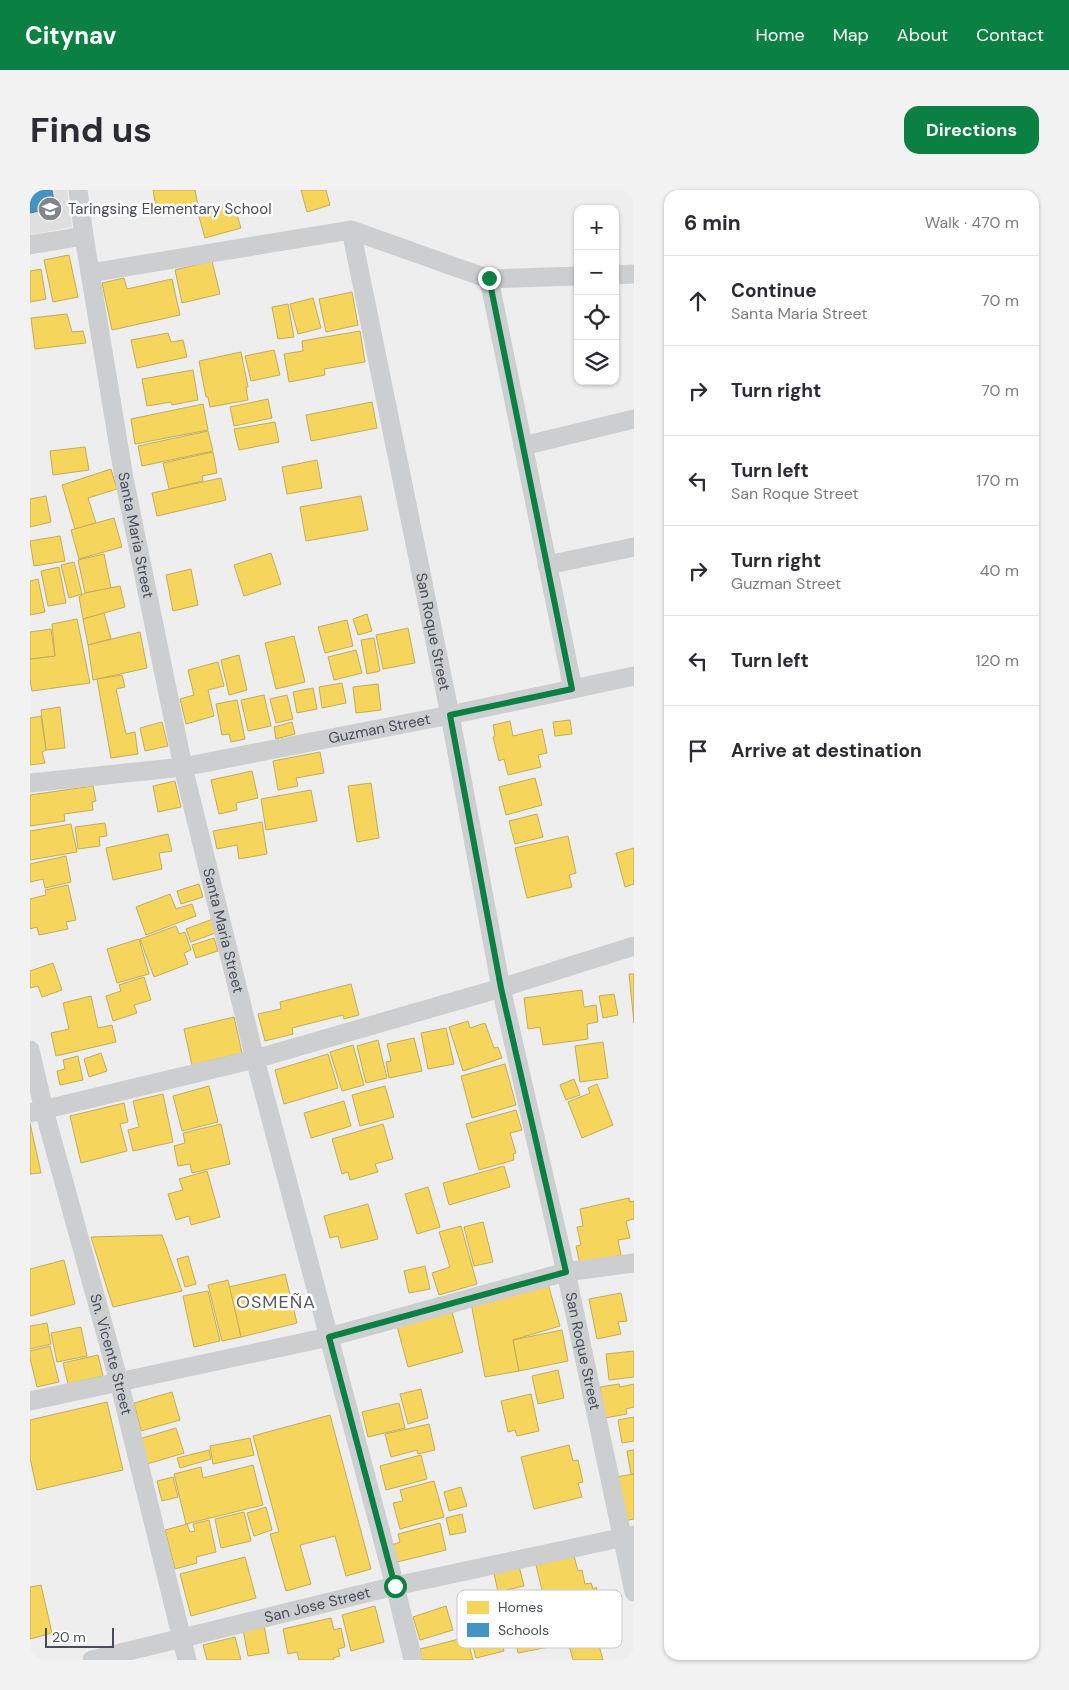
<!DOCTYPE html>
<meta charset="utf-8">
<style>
body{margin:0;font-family:"DM Sans",sans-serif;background:#f2f2f3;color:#2b2b33}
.controls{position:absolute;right:15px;top:15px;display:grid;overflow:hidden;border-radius:10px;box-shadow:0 1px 4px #0004}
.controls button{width:45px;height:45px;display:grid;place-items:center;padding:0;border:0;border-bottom:1px solid #e1e1e2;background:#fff;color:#2b2b33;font:25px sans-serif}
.scale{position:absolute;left:15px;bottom:12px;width:69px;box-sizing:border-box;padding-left:5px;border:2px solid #474c58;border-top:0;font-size:14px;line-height:18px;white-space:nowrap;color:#474c58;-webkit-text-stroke:4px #fff;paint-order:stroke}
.stop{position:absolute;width:15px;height:15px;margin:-11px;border:4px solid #0b8043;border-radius:50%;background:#fff}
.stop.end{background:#0b8043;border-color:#fff;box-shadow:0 1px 5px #0008}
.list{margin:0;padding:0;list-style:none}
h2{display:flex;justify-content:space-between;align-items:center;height:65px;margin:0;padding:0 20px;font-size:21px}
h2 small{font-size:16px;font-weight:400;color:#7c7c81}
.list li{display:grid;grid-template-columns:32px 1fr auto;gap:15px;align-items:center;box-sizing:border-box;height:90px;padding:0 20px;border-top:1px solid #e1e1e2}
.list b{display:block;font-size:19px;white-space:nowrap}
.list p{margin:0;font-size:16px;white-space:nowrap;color:#7c7c81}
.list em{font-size:16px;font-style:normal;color:#7c7c81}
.icon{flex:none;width:28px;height:28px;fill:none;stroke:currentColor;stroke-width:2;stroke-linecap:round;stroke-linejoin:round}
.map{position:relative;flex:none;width:604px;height:1470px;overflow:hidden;border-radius:15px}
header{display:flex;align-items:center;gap:30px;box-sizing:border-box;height:70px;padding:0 25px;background:#0b8043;color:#fff}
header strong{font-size:24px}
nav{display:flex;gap:28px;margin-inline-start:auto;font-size:18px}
.intro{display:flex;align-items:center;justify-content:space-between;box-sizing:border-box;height:120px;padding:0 30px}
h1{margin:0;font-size:35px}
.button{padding:12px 22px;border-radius:15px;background:#0b8043;color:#fff;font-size:18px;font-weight:700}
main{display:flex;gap:30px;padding:0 30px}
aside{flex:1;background:#fff;border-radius:15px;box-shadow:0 1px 4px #0004}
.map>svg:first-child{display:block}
</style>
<header>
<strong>Citynav</strong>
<nav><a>Home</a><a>Map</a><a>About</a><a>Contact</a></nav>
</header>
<div class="intro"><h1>Find us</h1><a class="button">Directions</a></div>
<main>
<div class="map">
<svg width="604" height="1470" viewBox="0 0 604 1470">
<rect width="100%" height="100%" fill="#eee"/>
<polygon fill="#e0dfdf" points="0,0 37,0 42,37 0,45"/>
<g fill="#f6d55c" stroke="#c2ac5b">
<polygon points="123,0 165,0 168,15 127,23"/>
<polygon points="271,0 296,0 300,15 277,22"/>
<polygon points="203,12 211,38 175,48 168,23"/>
<polygon points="39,65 48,107 23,112 14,70"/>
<polygon points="182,71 190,104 152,113 145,80"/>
<polygon points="11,79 16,109 0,112 0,81"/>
<polygon points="94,88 97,99 142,89 150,125 82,140 72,93"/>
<polygon points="322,102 328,135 296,142 289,109"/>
<polygon points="283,108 291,138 268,144 260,114"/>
<polygon points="258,114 264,147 248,149 242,117"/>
<polygon points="37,124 42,142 53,141 56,153 5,159 1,128"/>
<polygon points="330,141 335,172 294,179 295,185 259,192 254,164 273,161 272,151"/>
<polygon points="138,143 141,152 153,150 157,167 107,178 101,150"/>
<polygon points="244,160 250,185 221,191 215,166"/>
<polygon points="211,162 218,197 216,197 218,210 180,217 178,207 176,207 169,171"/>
<polygon points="163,180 168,210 142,215 141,212 117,216 112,189"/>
<polygon points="238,209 242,228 204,236 200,217"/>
<polygon points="342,212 347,238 281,251 276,225"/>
<polygon points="173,214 178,240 105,254 101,229"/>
<polygon points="245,232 249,252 209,260 204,239"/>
<polygon points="178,241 183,261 112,276 108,256"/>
<polygon points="55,257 59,280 23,285 20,261"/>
<polygon points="183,262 187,283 172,286 173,291 139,299 133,273"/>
<polygon points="287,270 292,298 257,304 252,277"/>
<polygon points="81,279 87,299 58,308 66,333 45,339 32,295"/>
<polygon points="191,288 196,310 127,326 122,303"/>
<polygon points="16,306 21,332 0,337 0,309"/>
<polygon points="331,306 338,340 276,351 270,317"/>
<polygon points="84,328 92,357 49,369 41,340"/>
<polygon points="30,346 35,371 4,376 0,351"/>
<polygon points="241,363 251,394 214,406 204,375"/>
<polygon points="74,364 81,398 55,403 48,370"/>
<polygon points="44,372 52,404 39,408 31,375"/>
<polygon points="29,377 36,413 18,416 11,381"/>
<polygon points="161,379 168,415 143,421 136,385"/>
<polygon points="8,389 15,422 0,425 0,391"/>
<polygon points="90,396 95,417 53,429 49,407 55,403"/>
<polygon points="74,423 81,449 58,455 53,429"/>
<polygon points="337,424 342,441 328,445 323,429"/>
<polygon points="47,429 60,493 2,501 0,490 0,469 25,466 22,434"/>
<polygon points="317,430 323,456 295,463 288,437"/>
<polygon points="378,438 385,473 353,479 346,445"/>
<polygon points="21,439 25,466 0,469 0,442"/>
<polygon points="110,442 117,478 63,490 58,455"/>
<polygon points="264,446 275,492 246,499 235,453"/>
<polygon points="344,448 350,481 337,484 331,450"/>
<polygon points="326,460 332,483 304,490 298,467"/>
<polygon points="209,465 217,500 199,505 191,470"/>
<polygon points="188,472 194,496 178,500 184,526 156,534 150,509 164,505 158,480"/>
<polygon points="92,485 95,497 86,499 96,544 105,542 108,564 81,568 67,489"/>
<polygon points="312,493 316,513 292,518 289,497"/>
<polygon points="348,494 351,520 326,523 323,497"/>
<polygon points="283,498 287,519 267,523 263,502"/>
<polygon points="234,505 241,536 218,541 211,510"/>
<polygon points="257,505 263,529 246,533 240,509"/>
<polygon points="207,510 215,549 201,552 199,544 192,545 186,514"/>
<polygon points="30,517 35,558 16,560 11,520"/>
<polygon points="11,526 16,560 12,562 15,573 0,575 0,528"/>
<polygon points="540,530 542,544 525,546 523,532"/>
<polygon points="480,531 483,546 512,539 517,563 508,565 511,577 478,585 474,569 469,571 463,547 465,546 463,535"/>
<polygon points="132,532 138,556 115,561 110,538"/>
<polygon points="262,532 265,544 246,549 244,537"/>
<polygon points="290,562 294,583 266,588 268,596 248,600 243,571"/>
<polygon points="222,581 228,608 206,613 207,620 189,624 181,590"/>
<polygon points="505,588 512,615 476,625 469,597"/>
<polygon points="145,591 151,617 128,622 123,596"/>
<polygon points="341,593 349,648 327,652 318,596"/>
<polygon points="63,596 66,611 62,612 63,620 34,624 35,631 0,636 0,605"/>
<polygon points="281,600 287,631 236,640 231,609"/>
<polygon points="507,624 513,647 485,654 479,631"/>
<polygon points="232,632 237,664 209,669 207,655 187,659 183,641"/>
<polygon points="75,633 77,646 69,647 70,656 48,659 45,637"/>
<polygon points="41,634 47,662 0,670 0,641"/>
<polygon points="138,644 142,661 129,663 132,679 83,690 76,658"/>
<polygon points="538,646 546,683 539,685 542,697 497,708 485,658"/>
<polygon points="604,658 604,694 595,697 586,663"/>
<polygon points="36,666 41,692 15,698 13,689 0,692 0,674"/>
<polygon points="169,694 173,707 151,714 147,701"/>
<polygon points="38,695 46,730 36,732 38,739 9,745 7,737 0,739 0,709 16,705 15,700"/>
<polygon points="140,704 146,719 162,714 166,726 116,745 106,717"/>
<polygon points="183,729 188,742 161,752 156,739"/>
<polygon points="146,736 149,744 155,742 161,760 154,763 158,774 124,787 110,749"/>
<polygon points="184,748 188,761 166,768 162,755"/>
<polygon points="109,749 119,784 87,793 77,759"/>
<polygon points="23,773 32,800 12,807 8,796 0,798 0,781"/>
<polygon points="599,784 604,784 604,833"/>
<polygon points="114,787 121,810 104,815 107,823 83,831 76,806 91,801 89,795"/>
<polygon points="321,794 329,825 314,829 313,825 262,838 263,844 235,851 228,824 251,819 250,812"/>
<polygon points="552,800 554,817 566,815 568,832 557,834 558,849 513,855 510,837 498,839 494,808"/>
<polygon points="584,804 588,825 573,828 569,806"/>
<polygon points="61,806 68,838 82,835 86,852 26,866 21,843 39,839 33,813"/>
<polygon points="204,827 212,863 162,875 154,839"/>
<polygon points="438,831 440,838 455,833 464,858 468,857 472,868 433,881 419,837"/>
<polygon points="416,838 424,874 398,879 391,843"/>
<polygon points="384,848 392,881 359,888 356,872 361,871 357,854"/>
<polygon points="348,850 357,888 336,893 327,856"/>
<polygon points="573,852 578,888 550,892 545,856"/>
<polygon points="323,855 334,895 312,901 300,862"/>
<polygon points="71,863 77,881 59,887 54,869"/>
<polygon points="298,864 308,898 254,914 245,880"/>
<polygon points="48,866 53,890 30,895 27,881 35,879 33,870"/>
<polygon points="475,874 486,915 442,928 431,886"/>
<polygon points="544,889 550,905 536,910 530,895"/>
<polygon points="567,894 583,935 552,948 538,912 560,903 558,898"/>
<polygon points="179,896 188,932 152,941 143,906"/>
<polygon points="355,896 364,927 330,936 322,905"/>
<polygon points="133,904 143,952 103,961 98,940 109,937 103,911"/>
<polygon points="314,911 321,936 281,948 274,923"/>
<polygon points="94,913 98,932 90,934 97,961 51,973 40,926"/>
<polygon points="486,920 492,940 480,943 486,963 483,964 484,970 449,980 436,934"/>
<polygon points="0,933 11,983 0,984"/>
<polygon points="191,934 200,974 162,983 160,974 148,976 144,956 155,953 153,943"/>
<polygon points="353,934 363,969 345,974 348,982 320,990 318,982 312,984 302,949"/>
<polygon points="474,976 480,997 419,1015 413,993"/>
<polygon points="177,981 190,1027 161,1035 159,1026 146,1030 138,1004 153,1000 149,989"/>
<polygon points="398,997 410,1037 387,1044 375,1004"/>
<polygon points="599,1008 600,1012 604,1011 604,1029 596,1031 600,1048 588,1050 591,1065 550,1075 546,1056 551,1055 547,1037 553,1036 550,1019"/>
<polygon points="338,1014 348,1049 311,1058 308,1046 300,1048 294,1026"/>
<polygon points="453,1032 463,1072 444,1076 434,1037"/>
<polygon points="431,1036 447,1094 409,1105 402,1083 420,1077 409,1042"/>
<polygon points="132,1045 152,1101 83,1117 61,1047"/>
<polygon points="158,1066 166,1094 155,1097 147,1069"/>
<polygon points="34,1070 45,1114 0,1126 0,1079"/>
<polygon points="395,1076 400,1099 379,1103 374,1081"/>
<polygon points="255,1084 267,1133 211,1147 199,1097"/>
<polygon points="198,1090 211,1147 192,1151 178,1095"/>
<polygon points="518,1094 530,1136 483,1150 489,1181 455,1187 441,1113"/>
<polygon points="178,1101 190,1151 164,1157 153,1106"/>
<polygon points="591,1103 597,1131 588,1132 591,1144 567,1149 559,1109"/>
<polygon points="422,1122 433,1162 378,1177 367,1136"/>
<polygon points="17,1133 21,1154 0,1159 0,1136"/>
<polygon points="51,1137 57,1166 27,1172 21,1143"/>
<polygon points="532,1140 538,1171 489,1181 483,1150"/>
<polygon points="20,1156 29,1192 7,1197 0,1168 0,1161"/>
<polygon points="604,1161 604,1187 579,1190 576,1164"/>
<polygon points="68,1165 73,1186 38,1194 33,1173"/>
<polygon points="528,1180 534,1208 508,1214 502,1186"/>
<polygon points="589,1194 590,1197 604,1194 604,1217 596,1219 597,1224 575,1228 570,1197"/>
<polygon points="391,1199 398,1228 378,1234 370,1204"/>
<polygon points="142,1202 150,1230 111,1241 104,1213"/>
<polygon points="501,1204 509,1241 487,1246 485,1240 478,1242 471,1211"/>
<polygon points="77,1212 93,1280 7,1300 0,1268 0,1230"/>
<polygon points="369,1213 375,1238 338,1247 332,1222"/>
<polygon points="300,1225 341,1379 316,1386 305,1346 270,1355 281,1394 256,1401 240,1344 249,1342 223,1246"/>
<polygon points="604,1227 604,1251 592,1253 588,1230"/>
<polygon points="399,1234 405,1260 388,1264 387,1260 361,1267 355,1244"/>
<polygon points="146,1238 154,1263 117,1274 109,1249"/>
<polygon points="220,1248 224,1265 183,1274 180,1256"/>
<polygon points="539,1255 543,1271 548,1270 553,1292 548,1293 552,1307 504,1319 491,1267"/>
<polygon points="179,1260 181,1269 150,1278 147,1268"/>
<polygon points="604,1260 604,1284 601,1284 597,1261"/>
<polygon points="391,1265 397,1289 356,1300 350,1276"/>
<polygon points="223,1275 233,1315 156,1334 144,1284 171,1277 173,1288"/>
<polygon points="604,1284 604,1329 594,1331 585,1287"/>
<polygon points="143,1287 148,1307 132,1311 127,1291"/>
<polygon points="404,1291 414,1327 370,1339 363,1313 373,1311 370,1300"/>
<polygon points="431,1297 437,1316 419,1321 414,1302"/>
<polygon points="236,1317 242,1340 224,1346 217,1323"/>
<polygon points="214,1322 221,1351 191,1358 185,1329"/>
<polygon points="432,1324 436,1342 420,1345 416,1328"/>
<polygon points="179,1330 186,1362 166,1367 167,1373 145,1379 135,1340 157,1334 160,1342 165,1341 163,1334"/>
<polygon points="410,1333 416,1360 363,1373 359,1356 370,1352 368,1344"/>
<polygon points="544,1366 548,1381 552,1380 555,1394 561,1393 563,1399 566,1397 570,1413 518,1425 506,1375"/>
<polygon points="215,1367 226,1408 161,1426 150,1384"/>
<polygon points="489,1376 494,1396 468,1402 464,1383"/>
<polygon points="11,1395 22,1443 0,1449 0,1397"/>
<polygon points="345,1416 354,1452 321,1461 312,1425"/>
<polygon points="416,1416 423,1440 390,1450 383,1427"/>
<polygon points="513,1426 519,1457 488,1463 482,1432"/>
<polygon points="301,1428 304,1440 311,1438 315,1457 308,1459 310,1466 303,1468 304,1470 269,1470 267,1462 258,1464 253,1439"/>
<polygon points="234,1435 239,1463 218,1466 213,1439"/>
<polygon points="468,1439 474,1461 446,1468 440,1446"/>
<polygon points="205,1447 211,1470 177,1470 173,1455"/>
<polygon points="437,1447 443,1470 392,1470 390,1459"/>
<polygon points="567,1448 573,1470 543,1470 539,1455"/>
</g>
<polygon fill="#4393c3" stroke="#447ea3" points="0,0 22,0 25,18 0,23"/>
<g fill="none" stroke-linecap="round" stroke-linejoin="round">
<g stroke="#ccced0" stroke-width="19">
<path id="s1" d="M48,0L54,46L94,288L153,577L225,869L365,1396L383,1470"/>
<path id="s2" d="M321,40L420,525L471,798L536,1082L604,1402"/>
<polyline points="0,55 54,46"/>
<polyline points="60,83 321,40 459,89 548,86"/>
<polyline points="585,85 604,84"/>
<polyline points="459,89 543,499"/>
<polyline points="493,256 604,229"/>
<polyline points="517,375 604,357"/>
<path id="s3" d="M0,593L153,577L420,525L604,486"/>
<path id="s4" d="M0,860L14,920L89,1192L157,1470"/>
<polyline points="0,923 225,869 471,798 604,756"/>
<polyline points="0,1211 299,1147 536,1082 604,1073"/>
<path id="s5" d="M62,1470L365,1396L604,1345"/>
</g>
</g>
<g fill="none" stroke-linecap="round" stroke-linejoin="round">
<polyline stroke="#0b8043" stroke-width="6" points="365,1396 299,1147 536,1082 471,798 420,525 542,499 459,88"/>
</g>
<defs>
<g id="school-disc" transform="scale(1.25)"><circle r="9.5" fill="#81858c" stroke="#fff"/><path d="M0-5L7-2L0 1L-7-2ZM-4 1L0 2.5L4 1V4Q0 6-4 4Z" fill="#fff"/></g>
</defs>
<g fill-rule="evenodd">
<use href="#school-disc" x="20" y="19"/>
</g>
<g text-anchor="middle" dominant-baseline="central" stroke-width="5" stroke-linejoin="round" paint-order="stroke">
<g font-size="15" fill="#474c58" stroke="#fff" text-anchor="start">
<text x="38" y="19">Taringsing Elementary School</text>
</g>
<g font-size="15" fill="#474c58" stroke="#fff">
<text stroke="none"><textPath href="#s1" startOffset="350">Santa Maria Street</textPath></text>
<text stroke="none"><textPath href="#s2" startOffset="410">San Roque Street</textPath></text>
<text stroke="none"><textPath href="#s3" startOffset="354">Guzman Street</textPath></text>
<text stroke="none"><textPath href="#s1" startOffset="755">Santa Maria Street</textPath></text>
<text stroke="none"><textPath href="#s2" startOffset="1145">San Roque Street</textPath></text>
<text stroke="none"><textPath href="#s4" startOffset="315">Sn. Vicente Street</textPath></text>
<text stroke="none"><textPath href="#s5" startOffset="232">San Jose Street</textPath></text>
</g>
<g font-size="18" letter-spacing="1" fill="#5a5b61" stroke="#fff">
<text x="246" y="1112">OSMEÑA</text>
</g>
</g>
<rect x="427" y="1400" width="165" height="58" rx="8" fill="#fff" stroke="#c8c9cd" stroke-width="1"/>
<rect x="437" y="1411" width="22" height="13" fill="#f6d55c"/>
<rect x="437" y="1433" width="22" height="14" fill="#4393c3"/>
<g font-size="14" fill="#474c58">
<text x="468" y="1422">Homes</text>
<text x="468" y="1445">Schools</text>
</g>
</svg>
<div class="controls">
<button>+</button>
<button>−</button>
<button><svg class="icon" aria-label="locate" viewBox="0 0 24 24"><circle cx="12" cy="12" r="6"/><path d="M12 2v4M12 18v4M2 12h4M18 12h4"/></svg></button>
<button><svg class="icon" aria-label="layers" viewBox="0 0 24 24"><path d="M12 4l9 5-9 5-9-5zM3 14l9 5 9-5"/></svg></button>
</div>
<div class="scale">20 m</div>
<div class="stop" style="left:365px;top:1396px"></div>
<div class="stop end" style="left:459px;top:88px"></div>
</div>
<aside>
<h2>6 min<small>Walk · 470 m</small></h2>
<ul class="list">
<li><svg class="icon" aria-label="ahead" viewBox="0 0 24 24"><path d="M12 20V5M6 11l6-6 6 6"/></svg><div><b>Continue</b><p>Santa Maria Street</p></div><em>70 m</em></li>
<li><svg class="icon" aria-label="right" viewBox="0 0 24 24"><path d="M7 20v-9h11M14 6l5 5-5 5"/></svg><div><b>Turn right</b></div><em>70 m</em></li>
<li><svg class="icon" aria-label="left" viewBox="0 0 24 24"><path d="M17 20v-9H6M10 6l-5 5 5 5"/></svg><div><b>Turn left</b><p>San Roque Street</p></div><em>170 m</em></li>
<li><svg class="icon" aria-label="right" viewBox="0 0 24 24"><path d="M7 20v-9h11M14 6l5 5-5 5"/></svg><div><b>Turn right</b><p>Guzman Street</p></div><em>40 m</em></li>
<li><svg class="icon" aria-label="left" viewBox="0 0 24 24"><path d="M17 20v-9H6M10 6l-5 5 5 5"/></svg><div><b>Turn left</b></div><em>120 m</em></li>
<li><svg class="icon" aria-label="arrive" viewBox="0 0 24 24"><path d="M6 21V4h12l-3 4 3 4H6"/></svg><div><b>Arrive at destination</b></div></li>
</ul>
</aside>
</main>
